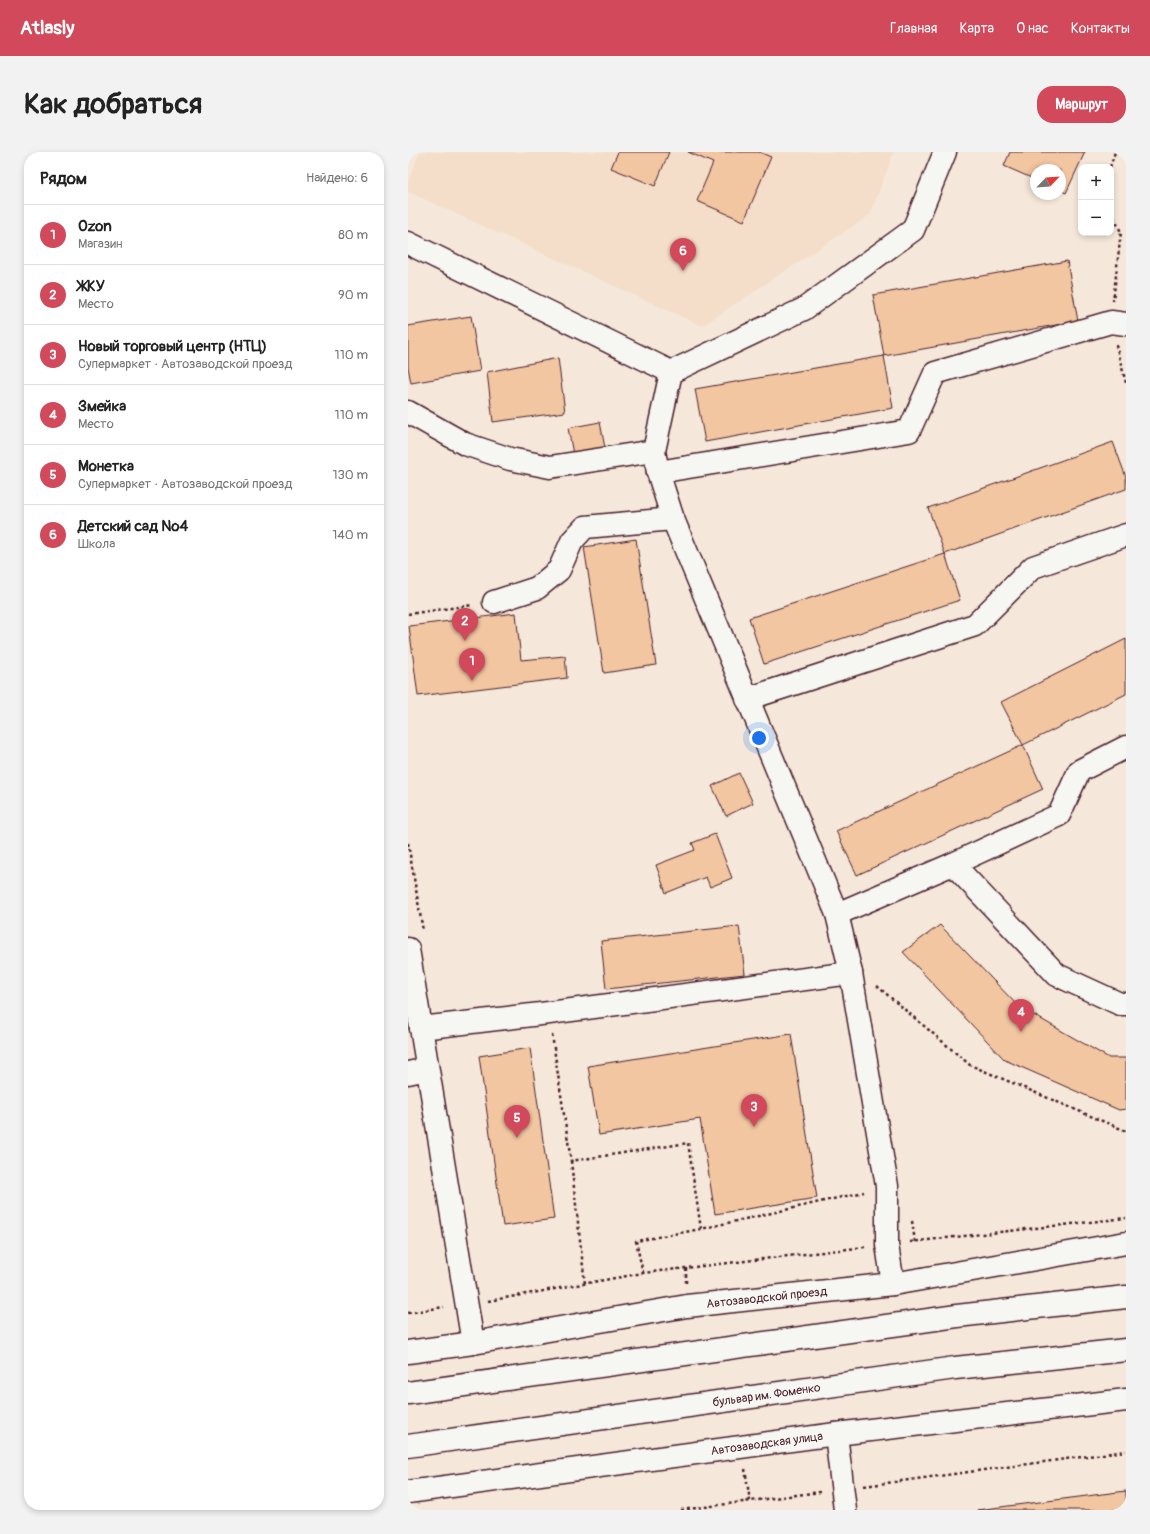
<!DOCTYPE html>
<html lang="ru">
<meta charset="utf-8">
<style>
body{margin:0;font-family:Pangolin,sans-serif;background:#f2f2f2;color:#222}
.controls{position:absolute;right:12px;top:12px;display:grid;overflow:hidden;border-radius:8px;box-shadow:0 2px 6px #0003}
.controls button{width:36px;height:36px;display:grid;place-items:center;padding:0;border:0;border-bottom:1px solid #e0e0e0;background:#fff;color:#222;font:20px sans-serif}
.compass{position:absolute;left:622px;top:12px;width:36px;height:36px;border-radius:50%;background:#fff;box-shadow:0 2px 6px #0003;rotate:65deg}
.you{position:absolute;left:351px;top:586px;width:14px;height:14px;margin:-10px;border:3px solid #fff;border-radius:50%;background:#1a73e8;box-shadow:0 0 0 6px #1a73e833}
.badge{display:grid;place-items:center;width:26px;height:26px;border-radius:50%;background:#d1495b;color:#fff;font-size:13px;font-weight:700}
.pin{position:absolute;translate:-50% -33px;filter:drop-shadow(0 1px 2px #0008)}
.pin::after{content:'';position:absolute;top:21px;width:14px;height:12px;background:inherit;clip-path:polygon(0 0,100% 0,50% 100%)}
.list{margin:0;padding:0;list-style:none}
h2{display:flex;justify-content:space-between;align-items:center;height:52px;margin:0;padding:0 16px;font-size:17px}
h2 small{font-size:13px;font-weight:400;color:#767676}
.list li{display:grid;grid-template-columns:26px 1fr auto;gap:12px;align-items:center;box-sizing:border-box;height:60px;padding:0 16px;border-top:1px solid #e0e0e0}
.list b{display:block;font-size:15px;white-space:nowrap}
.list p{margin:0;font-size:13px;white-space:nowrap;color:#767676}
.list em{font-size:13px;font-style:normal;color:#767676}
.map{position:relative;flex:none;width:718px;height:1358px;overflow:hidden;border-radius:16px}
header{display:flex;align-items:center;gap:24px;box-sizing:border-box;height:56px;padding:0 20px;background:#d1495b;color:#fff}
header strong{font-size:19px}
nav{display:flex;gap:22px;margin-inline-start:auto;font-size:14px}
.intro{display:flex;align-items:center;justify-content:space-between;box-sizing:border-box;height:96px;padding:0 24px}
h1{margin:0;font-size:28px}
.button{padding:10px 18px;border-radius:16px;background:#d1495b;color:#fff;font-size:14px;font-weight:700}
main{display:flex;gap:24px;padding:0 24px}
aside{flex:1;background:#fff;border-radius:16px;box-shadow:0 2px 6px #0003}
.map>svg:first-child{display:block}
</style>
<header>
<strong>Atlasly</strong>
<nav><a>Главная</a><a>Карта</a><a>О нас</a><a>Контакты</a></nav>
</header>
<div class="intro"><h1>Как добраться</h1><a class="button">Маршрут</a></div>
<main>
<aside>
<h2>Рядом<small>Найдено: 6</small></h2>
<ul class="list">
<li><span class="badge">1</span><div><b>Ozon</b><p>Магазин</p></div><em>80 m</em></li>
<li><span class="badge">2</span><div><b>ЖКУ</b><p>Место</p></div><em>90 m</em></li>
<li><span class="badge">3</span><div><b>Новый торговый центр (НТЦ)</b><p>Супермаркет · Автозаводской проезд</p></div><em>110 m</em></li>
<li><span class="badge">4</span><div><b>Змейка</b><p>Место</p></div><em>110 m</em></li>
<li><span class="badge">5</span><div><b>Монетка</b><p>Супермаркет · Автозаводской проезд</p></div><em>130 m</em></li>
<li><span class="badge">6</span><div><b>Детский сад №4</b><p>Школа</p></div><em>140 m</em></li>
</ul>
</aside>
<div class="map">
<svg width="718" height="1358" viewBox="0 0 718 1358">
<rect width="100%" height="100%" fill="#f5e8da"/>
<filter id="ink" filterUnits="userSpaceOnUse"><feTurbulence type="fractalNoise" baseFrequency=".025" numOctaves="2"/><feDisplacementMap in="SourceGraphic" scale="8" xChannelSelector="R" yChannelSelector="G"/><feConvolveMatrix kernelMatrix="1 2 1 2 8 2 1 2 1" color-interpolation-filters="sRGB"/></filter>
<g filter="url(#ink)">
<polygon fill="#f4dec9" points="12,0 486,0 462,63 294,174 0,40 0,29"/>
<g fill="#f2c6a1" stroke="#4a1f2b">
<polygon points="210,0 261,0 247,34 203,16"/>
<polygon points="280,0 351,0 363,5 336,69 289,49 305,11"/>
<polygon points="602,0 677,0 658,41 652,38 652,18 628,18 628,28 596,14"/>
<polygon points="659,109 670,169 476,204 465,143"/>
<polygon points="63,164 72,219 3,231 0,215 0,174"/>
<polygon points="476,204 485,256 297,290 287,237"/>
<polygon points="150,206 157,260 85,270 79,220"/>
<polygon points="192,270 197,296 165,302 160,276"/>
<polygon points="705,290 718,325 718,337 537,402 520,356"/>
<polygon points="228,387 248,513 196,521 176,395"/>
<polygon points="537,402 552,448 356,512 341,466"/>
<polygon points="108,461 113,508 157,504 159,526 10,544 1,474"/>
<polygon points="718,487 718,542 615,593 593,550"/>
<polygon points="615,593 635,637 449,723 428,679"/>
<polygon points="331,621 345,651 318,664 304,634"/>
<polygon points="307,682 324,726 302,735 298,725 258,741 248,713 287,698 284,691"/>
<polygon points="532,773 610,854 701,906 718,906 718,957 711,958 597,908 495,800"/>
<polygon points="331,774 337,822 198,837 193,789"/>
<polygon points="383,882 409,1046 307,1062 292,967 191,983 180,914"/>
<polygon points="122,896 146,1067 95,1074 71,904"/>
<polygon points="718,1339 718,1358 569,1358"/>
</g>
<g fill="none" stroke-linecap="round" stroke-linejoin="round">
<g stroke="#4a1f2b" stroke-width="25">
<g id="minor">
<polyline points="0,91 263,220"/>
<polyline points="0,260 57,292 102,307 142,315 246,299"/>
<polyline points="250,320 501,279 527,221 703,170 718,172"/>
<polyline points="86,450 129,436 151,418 164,389 177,375 265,367"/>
<polyline points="339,547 567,473 625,415 718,383"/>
<polyline points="545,712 651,663 671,619 718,595"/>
<polyline points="429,762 545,712 649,823 712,852 718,852"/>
<polyline points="0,797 65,1191"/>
<polyline points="13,876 141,861 443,821"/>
<polyline points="0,921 19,917"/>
<polyline points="485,1132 479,1093 479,1034 443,821 429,762 265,367 250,320 246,299 263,220 396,157 505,78 537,0"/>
<path id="s1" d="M0,1200L65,1191L279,1154L485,1132L718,1091"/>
<polyline points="0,1241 549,1164 718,1145"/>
<polyline points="428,1282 437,1358"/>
<path id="s2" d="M0,1294L547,1216L718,1198"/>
<path id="s3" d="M0,1340L428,1282L718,1248"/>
</g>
</g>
<g stroke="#4a1f2b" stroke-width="2.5" stroke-dasharray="3 3" stroke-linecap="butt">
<polyline points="702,15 707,0"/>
<polyline points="703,60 713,80 705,149"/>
<polyline points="708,193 718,231"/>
<polyline points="0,462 64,453"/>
<polyline points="0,691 15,779"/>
<polyline points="469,834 562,913 718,979"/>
<polyline points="144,883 163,1009 280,991 293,1077 456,1040"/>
<polyline points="163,1009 177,1132"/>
<polyline points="504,1069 507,1090"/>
<polyline points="502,1090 718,1066"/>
<polyline points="278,1116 278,1132"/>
<polyline points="235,1121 228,1089 293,1077"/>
<polyline points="80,1149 235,1121 457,1095"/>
<polyline points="0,1161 36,1155"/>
<polyline points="337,1317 342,1349"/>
<polyline points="456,1334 718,1299"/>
<polyline points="273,1358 412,1340"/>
</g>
<use href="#minor" stroke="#f6f6f2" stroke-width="22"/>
</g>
</g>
<g text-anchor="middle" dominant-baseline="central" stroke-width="3.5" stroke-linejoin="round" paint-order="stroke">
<g font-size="12" fill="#4a1f2b" stroke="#f6f6f2">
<text stroke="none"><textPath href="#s1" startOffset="363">Автозаводской проезд</textPath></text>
<text stroke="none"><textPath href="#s2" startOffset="362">бульвар им. Фоменко</textPath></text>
<text stroke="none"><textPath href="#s3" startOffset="362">Автозаводская улица</textPath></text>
</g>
</g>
</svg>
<div class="controls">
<button>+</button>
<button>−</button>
</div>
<svg class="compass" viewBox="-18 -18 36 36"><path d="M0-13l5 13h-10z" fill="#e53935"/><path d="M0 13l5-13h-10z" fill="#767676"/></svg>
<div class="you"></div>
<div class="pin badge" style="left:64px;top:529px">1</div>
<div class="pin badge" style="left:57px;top:489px">2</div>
<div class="pin badge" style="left:346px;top:975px">3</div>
<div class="pin badge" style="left:613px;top:880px">4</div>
<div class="pin badge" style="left:109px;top:986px">5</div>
<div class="pin badge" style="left:275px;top:119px">6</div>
</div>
</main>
